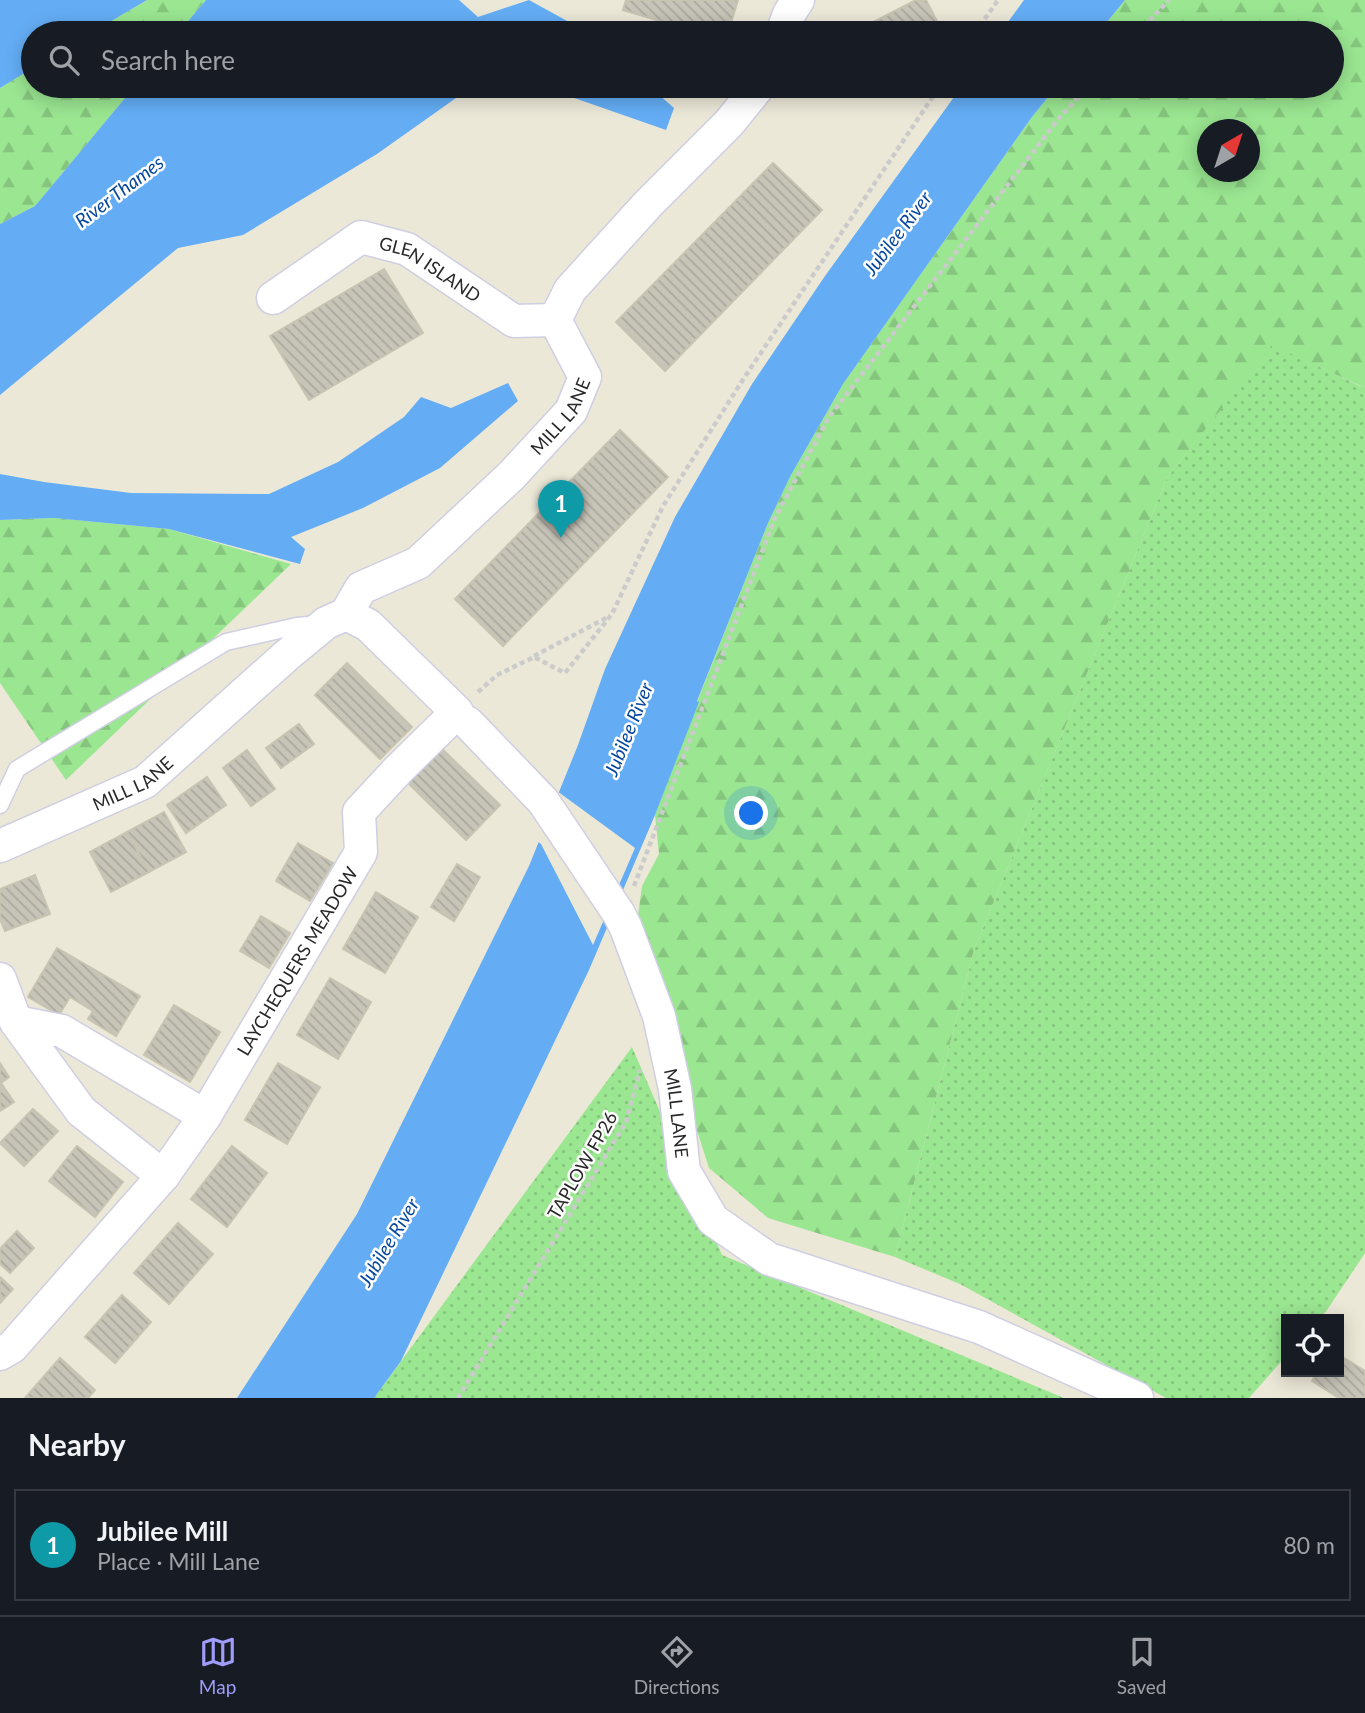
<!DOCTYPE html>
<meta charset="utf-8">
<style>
body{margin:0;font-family:Lato,sans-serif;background:#20242c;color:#f1f3f6}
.controls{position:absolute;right:21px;bottom:21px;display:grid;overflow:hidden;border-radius:0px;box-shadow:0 4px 18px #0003}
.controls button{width:63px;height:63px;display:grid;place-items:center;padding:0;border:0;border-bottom:2px solid #363941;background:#171b24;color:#f1f3f6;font:35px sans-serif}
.compass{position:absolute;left:1197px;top:119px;width:63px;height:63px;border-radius:50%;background:#171b24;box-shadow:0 4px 18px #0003;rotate:39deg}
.you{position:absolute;left:752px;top:814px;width:24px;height:24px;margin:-18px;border:5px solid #fff;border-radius:50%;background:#1a73e8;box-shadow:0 0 0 10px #1a73e833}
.badge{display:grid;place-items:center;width:46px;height:46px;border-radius:50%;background:#9f9cfa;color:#fff;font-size:23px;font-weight:700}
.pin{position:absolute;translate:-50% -58px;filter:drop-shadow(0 2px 4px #0008)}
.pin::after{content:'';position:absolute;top:37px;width:24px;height:21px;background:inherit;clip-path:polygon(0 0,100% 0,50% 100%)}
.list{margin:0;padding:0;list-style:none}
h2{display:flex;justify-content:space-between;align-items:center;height:91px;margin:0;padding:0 28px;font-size:30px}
h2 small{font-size:23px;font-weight:400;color:#9ea1a6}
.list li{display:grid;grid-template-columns:46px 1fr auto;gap:21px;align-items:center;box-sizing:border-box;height:112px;margin:0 14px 14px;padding:0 14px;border:2px solid #363941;border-radius:0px}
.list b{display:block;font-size:26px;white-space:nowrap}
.list p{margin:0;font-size:23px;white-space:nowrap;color:#9ea1a6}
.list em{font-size:23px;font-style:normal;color:#9ea1a6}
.icon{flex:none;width:38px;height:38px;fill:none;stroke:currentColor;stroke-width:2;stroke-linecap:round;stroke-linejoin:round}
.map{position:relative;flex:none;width:1365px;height:1398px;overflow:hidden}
.search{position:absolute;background:#171b24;box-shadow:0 4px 18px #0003;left:21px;right:21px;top:21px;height:77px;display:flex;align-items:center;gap:18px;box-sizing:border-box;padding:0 24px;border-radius:38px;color:#9ea1a6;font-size:26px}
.sheet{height:217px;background:#171b24}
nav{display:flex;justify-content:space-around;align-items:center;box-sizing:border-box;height:98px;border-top:2px solid #363941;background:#171b24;font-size:19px;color:#9ea1a6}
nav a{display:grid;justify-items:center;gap:4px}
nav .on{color:#9f9cfa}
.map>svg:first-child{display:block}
</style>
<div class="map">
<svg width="1365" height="1398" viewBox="0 0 1365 1398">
<defs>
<pattern id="grass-dots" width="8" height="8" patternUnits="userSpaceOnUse" patternTransform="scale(1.75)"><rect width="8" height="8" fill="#9ae691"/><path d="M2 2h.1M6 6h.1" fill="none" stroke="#85c57d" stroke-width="1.8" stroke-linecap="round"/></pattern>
<pattern id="forest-firs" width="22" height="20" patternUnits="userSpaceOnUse" patternTransform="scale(1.75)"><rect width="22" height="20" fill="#9ae691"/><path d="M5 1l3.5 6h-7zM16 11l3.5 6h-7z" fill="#85c57d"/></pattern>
<pattern id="building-back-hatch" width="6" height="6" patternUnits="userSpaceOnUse" patternTransform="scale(1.75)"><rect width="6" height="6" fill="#c7c4b8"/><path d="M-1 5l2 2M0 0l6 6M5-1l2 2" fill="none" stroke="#aba89e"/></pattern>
</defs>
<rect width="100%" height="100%" fill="#ece8d8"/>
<g fill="url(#grass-dots)">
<polygon points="1272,344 1362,387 1365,385 1365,1253 1327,1310 1319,1319 1286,1319 1286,1356 1249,1398 1166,1398 960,1284 895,1257 974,950 1167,478"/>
<polygon points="632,1047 722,1255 1064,1398 374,1398"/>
</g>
<g fill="url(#forest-firs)" fill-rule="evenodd">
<polygon points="147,0 206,0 178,33 91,33"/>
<path d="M1125,0H1365V385L1363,387L1272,345L1167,478L974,950L895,1257L768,1218L709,1168L669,1043L637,923L642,886L659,854L655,815L698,703L697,702L768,523L791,475L843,384L1032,117L1057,86H1332V33H1098ZM1208,130H1250V172H1208Z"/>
<polygon points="33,68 33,86 135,86 35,206 0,224 0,88"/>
<polygon points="54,518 169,529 291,564 66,780 0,683 0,520"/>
</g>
<g fill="#64adf5">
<polygon points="0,0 147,0 91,33 33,33 33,68 0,88"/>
<polygon points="206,0 459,0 478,17 529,0 589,33 178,33"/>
<polygon points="1024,0 1125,0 1098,33 1000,33"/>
<polygon points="135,86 473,86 377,154 243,235 178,248 0,395 0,224 35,206"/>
<polygon points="540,86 649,86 674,108 666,130"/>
<polygon points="962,86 1057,86 1032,117 843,384 791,475 768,523 697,701 699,702 655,815 589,970 401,1361 374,1398 237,1398 357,1214 529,866 578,745 605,669 675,517 752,384 825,276"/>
<polygon points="508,383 518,401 440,468 363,508 291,537 305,549 300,564 169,529 54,518 0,520 0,474 44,482 131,493 269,494 338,462 404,417 421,397 451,408"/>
</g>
<polygon fill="#ece8d8" points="557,791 635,848 593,945 541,844 536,840 553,798"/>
<g fill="url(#building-back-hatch)" stroke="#c7c4b2" stroke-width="2">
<polygon points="626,0 738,0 728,33 700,33 623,10"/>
<polygon points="916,0 926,0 943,33 852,33"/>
<polygon points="773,163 822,210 665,371 616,322"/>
<polygon points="384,269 423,333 309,400 270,336"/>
<polygon points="620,430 668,477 503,646 455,599"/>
<polygon points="347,663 412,727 380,759 315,695"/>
<polygon points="299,724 314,744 281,768 266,748"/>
<polygon points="437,744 500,805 466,840 403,778"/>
<polygon points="247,750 275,789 251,806 223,768"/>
<polygon points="207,777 226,805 186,833 167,805"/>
<polygon points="164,812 186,852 149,872 127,832"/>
<polygon points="127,832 149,872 111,892 90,852"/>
<polygon points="298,843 333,863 310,901 276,881"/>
<polygon points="457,864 480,877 454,921 431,907"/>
<polygon points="35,875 50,914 5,931 0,919 0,889"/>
<polygon points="376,892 418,917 385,973 343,949"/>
<polygon points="261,916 290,933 269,968 240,951"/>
<polygon points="57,948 140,996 116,1036 88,1019 93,1011 70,997 59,1015 28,997"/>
<polygon points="330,978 371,1002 338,1059 297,1035"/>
<polygon points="174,1005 220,1032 190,1082 144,1055"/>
<polygon points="0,1063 9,1077 1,1083 14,1102 0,1111"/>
<polygon points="278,1063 320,1087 287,1144 245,1120"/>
<polygon points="33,1109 58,1131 24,1166 0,1143"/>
<polygon points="77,1146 123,1182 95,1217 49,1181"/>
<polygon points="232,1146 267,1173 227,1227 191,1199"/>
<polygon points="178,1223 213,1254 169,1304 134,1273"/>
<polygon points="17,1231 34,1248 10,1273 0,1264 0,1249"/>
<polygon points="0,1277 13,1289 0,1303"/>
<polygon points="122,1295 151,1322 115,1363 85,1337"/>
<polygon points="1339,1355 1365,1371 1365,1398 1339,1398 1312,1381 1317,1372 1339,1372"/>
<polygon points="60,1358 95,1390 88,1398 25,1398"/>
</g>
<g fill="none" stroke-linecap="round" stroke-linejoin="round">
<g stroke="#cfcee2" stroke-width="19">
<polyline id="service" points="0,805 17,769 226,642 297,626 318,624"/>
</g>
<g stroke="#cfcee2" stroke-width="35">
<g id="minor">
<polyline points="782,33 789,14 798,0"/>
<path id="s1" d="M273,298L361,237L407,249L514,321L555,320"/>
<path id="s2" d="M346,614L361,588L418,563L512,475L571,411L585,377L555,320L570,290L648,204L729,123L759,86"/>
<path id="s3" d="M468,723L543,801L619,914L626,928L659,1016L675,1089L684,1171L713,1220L769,1259L979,1327L1137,1398"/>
<path id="s4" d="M0,846L145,782L286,656L326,623L346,614L368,625L457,712L397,771L359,812L361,852L205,1116L62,1031L16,1022L0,979"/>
<polyline points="16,1022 81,1111 163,1176"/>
<polyline points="0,1354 12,1347 163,1176 205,1116"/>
</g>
</g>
<g stroke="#cbcbcb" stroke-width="4.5" stroke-dasharray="5 3.5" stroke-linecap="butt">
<polyline points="975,33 998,0"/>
<polyline points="1138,33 1169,0"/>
<polyline points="534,656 610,616"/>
<polyline points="478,692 497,675 534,657 565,673 612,614 663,506 744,378 940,86"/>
<polyline points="634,886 775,518 829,417 1060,117 1089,86"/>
<polyline points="458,1398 626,1122 640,1070"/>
</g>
<use href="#service" stroke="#fff" stroke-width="16"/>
<use href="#minor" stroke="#fff" stroke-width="32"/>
</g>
<g text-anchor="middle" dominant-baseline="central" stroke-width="5" stroke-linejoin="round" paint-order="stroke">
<g font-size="18" fill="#282828" stroke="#fff">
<text stroke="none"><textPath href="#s1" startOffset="184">GLEN ISLAND</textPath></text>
<text stroke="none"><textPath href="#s2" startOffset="298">MILL LANE</textPath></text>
<text stroke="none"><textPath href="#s4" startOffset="147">MILL LANE</textPath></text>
<text transform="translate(297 961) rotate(-59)">LAYCHEQUERS MEADOW</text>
<text stroke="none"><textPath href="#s3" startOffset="453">MILL LANE</textPath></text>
<text transform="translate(582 1165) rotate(-60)">TAPLOW FP26</text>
</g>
<g font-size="19" font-style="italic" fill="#05479f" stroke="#fff">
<text transform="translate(119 191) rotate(-37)">River Thames</text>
<text transform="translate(897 233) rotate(-53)">Jubilee River</text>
<text transform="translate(628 729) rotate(-68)">Jubilee River</text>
<text transform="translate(388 1242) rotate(-59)">Jubilee River</text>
</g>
</g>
</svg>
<div class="controls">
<button><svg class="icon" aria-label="locate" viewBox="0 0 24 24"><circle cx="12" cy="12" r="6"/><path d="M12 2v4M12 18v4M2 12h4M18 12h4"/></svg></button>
</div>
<svg class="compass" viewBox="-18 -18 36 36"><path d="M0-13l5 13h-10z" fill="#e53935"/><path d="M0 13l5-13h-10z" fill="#9ea1a6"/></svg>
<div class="you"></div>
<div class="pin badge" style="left:561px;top:538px;background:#0f9aa8">1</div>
<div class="search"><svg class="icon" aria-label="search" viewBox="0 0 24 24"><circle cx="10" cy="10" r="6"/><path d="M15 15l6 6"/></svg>Search here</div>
</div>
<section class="sheet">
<h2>Nearby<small></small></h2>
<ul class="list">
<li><span class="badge" style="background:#0f9aa8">1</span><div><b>Jubilee Mill</b><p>Place · Mill Lane</p></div><em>80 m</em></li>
</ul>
</section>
<nav>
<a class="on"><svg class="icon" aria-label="map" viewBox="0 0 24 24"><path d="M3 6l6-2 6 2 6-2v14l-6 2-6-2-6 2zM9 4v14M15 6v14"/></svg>Map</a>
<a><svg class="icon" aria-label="directions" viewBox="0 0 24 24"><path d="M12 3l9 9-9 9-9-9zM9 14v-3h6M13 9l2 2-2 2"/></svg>Directions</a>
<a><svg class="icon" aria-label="saved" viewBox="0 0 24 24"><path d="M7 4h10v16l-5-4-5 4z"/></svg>Saved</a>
</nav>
